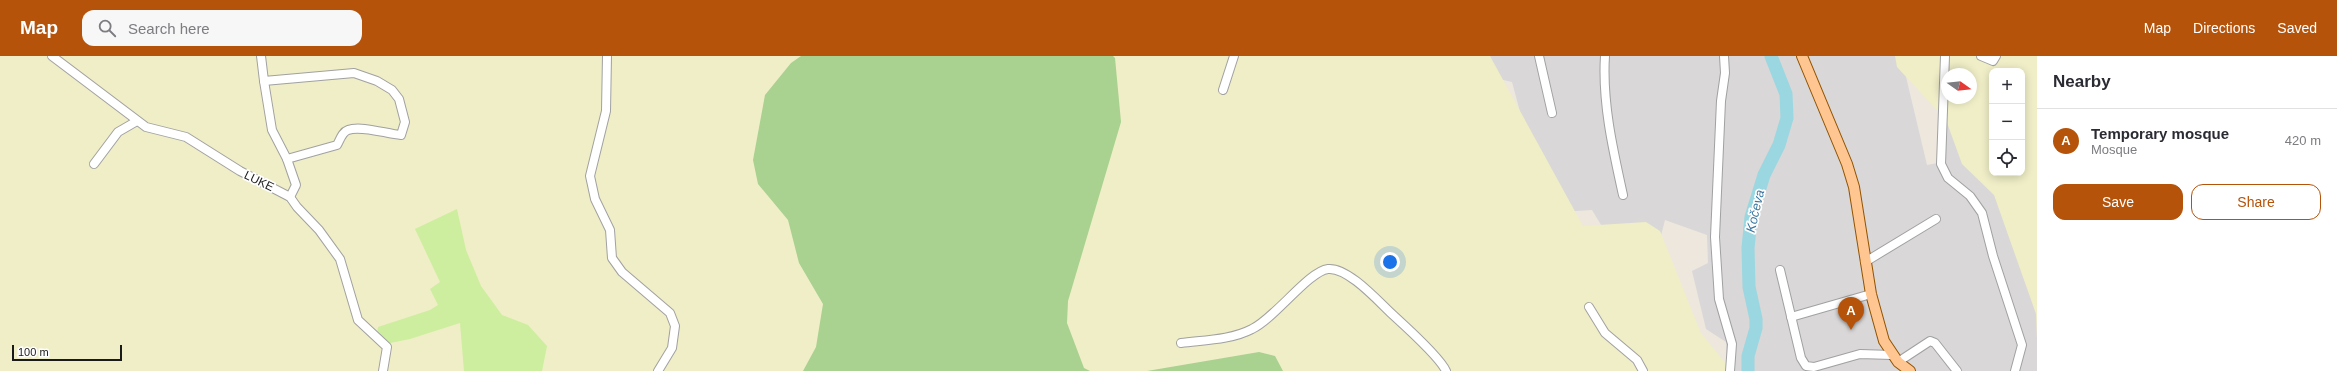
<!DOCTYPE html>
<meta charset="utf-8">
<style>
body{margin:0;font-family:Helvetica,sans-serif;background:#f7f7f7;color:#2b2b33}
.controls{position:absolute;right:12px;top:12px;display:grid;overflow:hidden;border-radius:8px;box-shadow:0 2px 10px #0003}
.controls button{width:36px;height:36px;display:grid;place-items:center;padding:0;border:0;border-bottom:1px solid #e1e1e2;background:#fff;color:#2b2b33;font:20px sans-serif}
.compass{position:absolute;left:1941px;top:12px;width:36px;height:36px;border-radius:50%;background:#fff;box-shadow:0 2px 10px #0003;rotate:105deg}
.scale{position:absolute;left:12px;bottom:10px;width:110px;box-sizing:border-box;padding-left:4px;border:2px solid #1a1a1a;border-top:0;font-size:11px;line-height:14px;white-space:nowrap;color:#1a1a1a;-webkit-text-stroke:3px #fff;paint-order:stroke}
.you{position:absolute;left:1390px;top:206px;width:14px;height:14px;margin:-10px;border:3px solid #fff;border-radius:50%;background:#1a73e8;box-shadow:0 0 0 6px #1a73e833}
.badge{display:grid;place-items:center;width:26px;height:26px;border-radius:50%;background:#b45309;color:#fff;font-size:13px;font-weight:700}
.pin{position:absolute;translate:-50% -33px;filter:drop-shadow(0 1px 2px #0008)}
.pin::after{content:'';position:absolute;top:21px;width:14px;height:12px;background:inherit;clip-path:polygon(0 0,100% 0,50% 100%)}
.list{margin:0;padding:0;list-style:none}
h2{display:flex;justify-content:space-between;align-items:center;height:52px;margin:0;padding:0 16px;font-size:17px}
h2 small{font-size:13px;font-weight:400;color:#7c7c81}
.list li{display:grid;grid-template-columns:26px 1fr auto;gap:12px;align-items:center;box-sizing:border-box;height:64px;padding:0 16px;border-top:1px solid #e1e1e2}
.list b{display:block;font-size:15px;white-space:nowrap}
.list p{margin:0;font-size:13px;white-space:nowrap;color:#7c7c81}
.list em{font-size:13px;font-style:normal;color:#7c7c81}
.actions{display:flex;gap:8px;padding:12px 16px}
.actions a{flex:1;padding:9px 0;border:1px solid #b45309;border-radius:12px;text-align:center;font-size:14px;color:#b45309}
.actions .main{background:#b45309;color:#fff}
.icon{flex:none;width:22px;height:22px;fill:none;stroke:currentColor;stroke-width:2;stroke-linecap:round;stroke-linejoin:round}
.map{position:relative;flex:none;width:2037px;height:315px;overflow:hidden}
header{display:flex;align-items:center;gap:24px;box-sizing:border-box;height:56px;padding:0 20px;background:#b45309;color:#fff}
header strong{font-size:19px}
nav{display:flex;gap:22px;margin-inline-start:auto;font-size:14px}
.search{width:280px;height:36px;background:#f7f7f7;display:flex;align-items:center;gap:10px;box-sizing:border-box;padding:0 14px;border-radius:12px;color:#7c7c81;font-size:15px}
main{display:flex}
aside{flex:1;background:#fff}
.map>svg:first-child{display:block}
</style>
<header>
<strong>Map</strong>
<div class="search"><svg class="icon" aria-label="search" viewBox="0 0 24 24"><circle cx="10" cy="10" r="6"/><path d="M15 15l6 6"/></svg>Search here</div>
<nav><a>Map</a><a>Directions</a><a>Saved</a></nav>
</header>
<main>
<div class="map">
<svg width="2037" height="315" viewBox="0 0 2037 315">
<rect width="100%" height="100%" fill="#ede7de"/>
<polygon fill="#d9d7d7" points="1205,0 1901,0 1927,109 1938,107 1947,42 1971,42 1992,117 2037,217 2037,315 1720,315 1727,311 1726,286 1706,273 1692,215 1708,207 1707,179 1665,164 1659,187 1617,195 1592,154 1561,156 1522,63 1512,26 1481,19"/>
<g fill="#efeec7" fill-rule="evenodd">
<polygon points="0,0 1490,0 1583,170 1646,166 1660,175 1701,277 1732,315 0,315"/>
<path d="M1895,0H2037V283L2036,258L1994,139L1962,108L1946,64L1897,11ZM1992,15H2022V117H1992ZM1947,18H1971V42H1947Z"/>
</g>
<polygon fill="#cdee9e" points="457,153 466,194 481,230 502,259 528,269 547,290 542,315 464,315 460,267 410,283 390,287 377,277 378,271 430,254 438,249 430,233 440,226 415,173"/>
<g fill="#a9d18f">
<polygon points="801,0 1113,0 1115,2 1121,66 1068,245 1067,267 1084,312 1090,315 803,315 816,291 823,248 799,207 788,164 758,128 753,104 765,39 791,7"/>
<polygon points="1259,296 1275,300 1283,315 1147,315"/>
</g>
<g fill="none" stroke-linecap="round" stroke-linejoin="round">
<polyline stroke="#9ad7e0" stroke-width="13" points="1748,315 1748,300 1756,272 1756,263 1749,231 1748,192 1751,161 1764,119 1779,89 1787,62 1786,38 1771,0"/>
<g stroke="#a1a1a1" stroke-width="10">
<g id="minor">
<polyline points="52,0 146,71 186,81 240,115 290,141 297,151 319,174 340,203 358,264 387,291 383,315"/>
<path d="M261,0L264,25L354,17L377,25L392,34L399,43L405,66L401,79C387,78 361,69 348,74C342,76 340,84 337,89L287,103"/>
<polyline points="607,0 606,55 590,120 595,143 610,174 612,202 622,216 670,257 675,270 672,292 658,315"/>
<polyline points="1539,0 1552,57"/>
<path d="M1605,0C1602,46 1613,94 1623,139"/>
<polyline points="1724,0 1725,17 1721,45 1715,181 1719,243 1732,288 1730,315"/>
<polyline points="1945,0 1941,108 1948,122 1970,140 1982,157 1993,200 2022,289 2015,315"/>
<polyline points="1981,0 1993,5 1996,0"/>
<polyline points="264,25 272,74 287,103 296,129 290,141"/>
<polyline points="1223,34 1234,0"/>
<polyline points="94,108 118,76 137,65"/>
<polyline points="1865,206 1936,163"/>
<polyline points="1780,214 1801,302 1806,310 1814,311 1860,298 1892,299"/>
<polyline points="1589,251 1605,277 1637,304 1643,315"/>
<polyline points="1791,261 1871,238"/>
<path d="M1181,287C1204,284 1231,284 1252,273C1274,263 1309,215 1328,213C1348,211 1378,245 1392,258C1404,269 1440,301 1446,315"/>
<polyline points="1898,306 1930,285 1935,287 1957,315"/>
</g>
</g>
<g stroke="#915300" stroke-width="12">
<polyline id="major" points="1802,0 1847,108 1854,131 1871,238 1884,285 1898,306 1910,315"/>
</g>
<use href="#minor" stroke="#fff" stroke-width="8"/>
<use href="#major" stroke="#ffc692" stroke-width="10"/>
</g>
<g text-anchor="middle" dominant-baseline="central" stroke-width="3.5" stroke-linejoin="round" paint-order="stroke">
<g font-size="12" fill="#1a1a1a" stroke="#fff">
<text transform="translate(259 125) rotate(26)">LUKE</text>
</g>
<g font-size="13" font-style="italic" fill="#3b78a1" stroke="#fff">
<text transform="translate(1755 155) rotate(-77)">Kočeva</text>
</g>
</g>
</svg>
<div class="controls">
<button>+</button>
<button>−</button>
<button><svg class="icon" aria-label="locate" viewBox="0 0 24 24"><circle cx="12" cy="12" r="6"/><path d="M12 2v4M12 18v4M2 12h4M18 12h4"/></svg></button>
</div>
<svg class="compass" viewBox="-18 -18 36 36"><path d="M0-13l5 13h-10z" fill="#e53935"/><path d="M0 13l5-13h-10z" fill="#7c7c81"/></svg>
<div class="scale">100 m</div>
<div class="you"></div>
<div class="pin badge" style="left:1851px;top:274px">A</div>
</div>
<aside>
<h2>Nearby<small></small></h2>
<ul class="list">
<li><span class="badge">A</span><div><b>Temporary mosque</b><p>Mosque</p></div><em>420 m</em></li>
</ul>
<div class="actions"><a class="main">Save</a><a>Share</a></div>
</aside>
</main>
